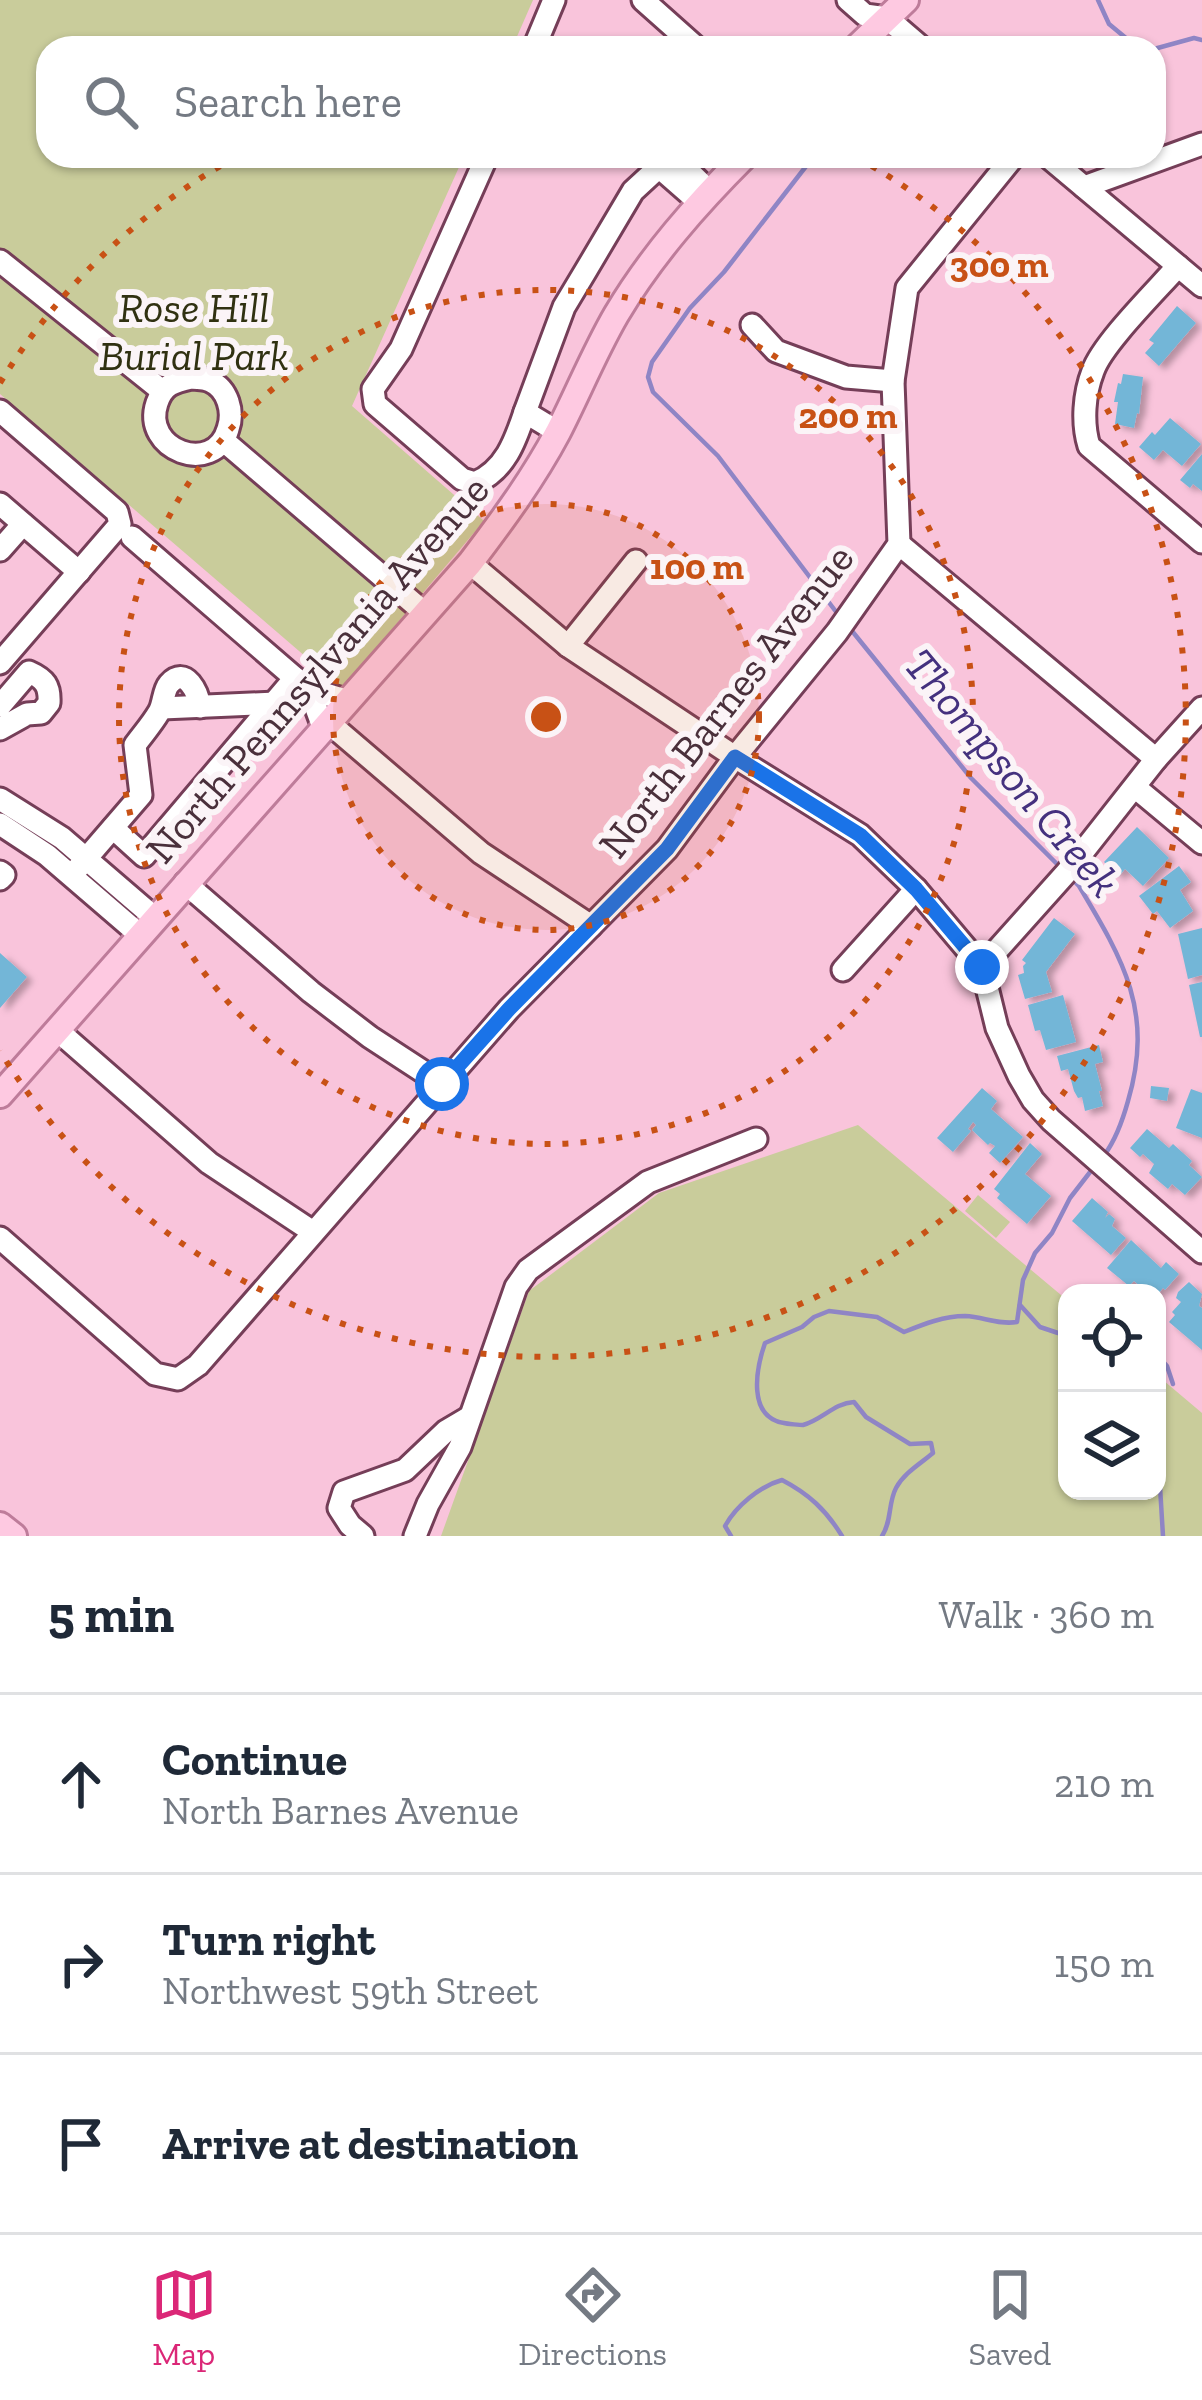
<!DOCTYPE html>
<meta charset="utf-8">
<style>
body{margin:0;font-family:"Zilla Slab",serif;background:#f6f6f7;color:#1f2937}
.controls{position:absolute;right:36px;bottom:36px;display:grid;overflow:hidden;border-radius:24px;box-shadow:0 3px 9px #0004}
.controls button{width:108px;height:108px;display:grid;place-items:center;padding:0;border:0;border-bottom:3px solid #e0e1e3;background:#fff;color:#1f2937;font:60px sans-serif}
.stop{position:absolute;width:36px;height:36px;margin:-27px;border:9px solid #1a73e8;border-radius:50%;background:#fff}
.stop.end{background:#1a73e8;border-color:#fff;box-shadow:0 3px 12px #0008}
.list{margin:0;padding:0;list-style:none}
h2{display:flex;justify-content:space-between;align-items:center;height:156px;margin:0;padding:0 48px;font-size:51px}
h2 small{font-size:39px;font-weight:400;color:#747a83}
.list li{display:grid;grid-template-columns:78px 1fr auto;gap:36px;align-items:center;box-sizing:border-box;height:180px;padding:0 48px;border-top:3px solid #e0e1e3}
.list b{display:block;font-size:45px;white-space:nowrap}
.list p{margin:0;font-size:39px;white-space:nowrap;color:#747a83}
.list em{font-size:39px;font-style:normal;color:#747a83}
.icon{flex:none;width:66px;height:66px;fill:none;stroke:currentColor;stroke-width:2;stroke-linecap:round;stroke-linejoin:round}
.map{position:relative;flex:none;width:1202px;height:1536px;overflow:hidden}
.search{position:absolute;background:#fff;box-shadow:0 3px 9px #0004;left:36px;right:36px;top:36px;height:132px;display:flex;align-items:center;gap:30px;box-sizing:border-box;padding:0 42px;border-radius:36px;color:#747a83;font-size:45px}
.sheet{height:696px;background:#fff}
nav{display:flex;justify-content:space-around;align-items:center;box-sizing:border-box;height:168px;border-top:3px solid #e0e1e3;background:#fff;font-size:33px;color:#747a83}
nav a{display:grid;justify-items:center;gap:6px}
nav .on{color:#db2777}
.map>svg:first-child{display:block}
.green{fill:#c9cc9b}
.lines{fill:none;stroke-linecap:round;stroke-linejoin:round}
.stream{stroke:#8f85c5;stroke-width:4.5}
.building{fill:#73b6d7;filter:url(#shadow)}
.minor-casing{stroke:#753e58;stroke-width:27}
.major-casing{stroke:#be7c9a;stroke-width:30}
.minor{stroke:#fff;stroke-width:21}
.major{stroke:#fec9e1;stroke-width:24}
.route{stroke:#1a73e8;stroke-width:15}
.ring{fill:none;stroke:#c85115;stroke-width:6;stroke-dasharray:6 12}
.labels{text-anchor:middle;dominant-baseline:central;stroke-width:12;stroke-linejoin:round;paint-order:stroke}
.park-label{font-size:42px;font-style:italic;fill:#303111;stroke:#fbf4f7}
.street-label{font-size:42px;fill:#4a303b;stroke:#fbf4f7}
.water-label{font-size:45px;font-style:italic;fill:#44317e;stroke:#fbf4f7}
.centre{fill:#c85115;stroke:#fbf4f7;stroke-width:6}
.ring-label{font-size:36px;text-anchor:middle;font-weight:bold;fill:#c85115;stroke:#fbf4f7;stroke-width:12;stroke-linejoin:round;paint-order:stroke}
</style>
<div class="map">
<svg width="1202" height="1536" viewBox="0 0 1202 1536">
<defs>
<filter id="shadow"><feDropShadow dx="6" dy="4" stdDeviation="3" flood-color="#0004"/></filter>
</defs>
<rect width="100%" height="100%" fill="#f9c4db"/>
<g class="green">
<polygon points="0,0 533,0 512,48 48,48 48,156 464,156 352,406 484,521 342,688 0,394"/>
<polygon points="858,1125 1067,1300 1067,1491 1157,1491 1157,1375 1202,1413 1202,1536 441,1536 529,1291 659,1193"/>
<polygon points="978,1195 1010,1222 996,1238 965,1211"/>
</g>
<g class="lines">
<g class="stream">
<polyline points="1098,0 1109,24 1138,48"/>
<polyline points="1154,49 1194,38 1202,40"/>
<polyline points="814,156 724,272 690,308 652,362 648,377 653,392 718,456 840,617"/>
<polyline points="848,626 971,778 1062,869"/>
<path d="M1070 877 1079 886C1124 961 1154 1012 1128 1101 1123 1119 1116 1139 1105 1154"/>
<polyline points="1020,1305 1040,1327 1058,1333 1067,1328"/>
<polyline points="1157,1355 1167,1366 1173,1384"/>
<polyline points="1159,1470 1163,1536"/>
<path d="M731 1536 725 1526C736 1506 760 1486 782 1480 809 1494 826 1510 842 1536"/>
<path d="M882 1536C892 1521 888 1503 896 1488 904 1473 920 1464 933 1453L931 1443 910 1444 866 1417 854 1402C834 1403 822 1420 803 1425 801 1425 787 1424 784 1423 747 1417 756 1369 765 1343L802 1327 814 1317 829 1311 877 1317 904 1332C924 1324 944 1316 965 1316 984 1317 999 1325 1017 1322L1023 1280 1035 1253 1052 1233 1070 1198 1094 1167"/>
</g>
</g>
<g class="building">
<polygon points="1177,306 1196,323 1159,366 1145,353 1154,343 1149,340"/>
<polygon points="1123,374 1143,377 1139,414 1137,413 1134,428 1115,424 1118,402 1114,402 1118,383 1121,384"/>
<polygon points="1170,418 1201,444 1182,466 1163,450 1154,460 1139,447 1152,432 1155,435"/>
<polygon points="1202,454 1202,491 1193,484 1190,488 1180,480"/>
<polygon points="1137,827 1169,858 1143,886 1125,869 1119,876 1104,862"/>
<polygon points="1179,866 1191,882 1180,890 1193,911 1170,928 1157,911 1153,914 1139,896"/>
<polygon points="1054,918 1075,934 1046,972 1052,992 1025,999 1018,975 1024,973 1023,966 1026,963 1022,960"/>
<polygon points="1202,928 1202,975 1188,979 1178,934"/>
<polygon points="0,953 27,977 0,1008"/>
<polygon points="1202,982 1202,1037 1200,1037 1189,985"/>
<polygon points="1063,995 1076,1042 1046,1050 1040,1030 1035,1031 1028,1005"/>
<polygon points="1099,1045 1103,1062 1095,1064 1102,1091 1099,1091 1103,1106 1085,1111 1082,1097 1078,1098 1074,1091 1068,1069 1061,1071 1057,1056"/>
<polygon points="1151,1086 1169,1088 1167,1101 1150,1098"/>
<polygon points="982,1088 997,1101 991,1109 1023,1137 1000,1163 989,1153 995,1146 990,1143 988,1145 972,1130 976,1125 973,1122 968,1129 971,1131 953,1152 937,1138"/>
<polygon points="1191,1089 1202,1093 1202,1138 1176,1128"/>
<polygon points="1147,1129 1169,1148 1173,1144 1192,1161 1189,1165 1202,1177 1185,1195 1172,1184 1168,1189 1149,1173 1154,1164 1143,1154 1140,1157 1130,1148"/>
<polygon points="1030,1143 1042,1154 1025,1174 1051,1196 1027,1224 997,1198 1000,1194 994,1189"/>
<polygon points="1092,1198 1108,1212 1105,1218 1109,1214 1115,1219 1112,1226 1126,1238 1111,1255 1072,1221"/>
<polygon points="1131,1240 1161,1268 1166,1262 1179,1274 1165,1290 1163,1288 1159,1293 1148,1293 1134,1281 1129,1286 1107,1268"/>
<polygon points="1189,1282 1202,1294 1199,1306 1202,1308 1202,1350 1169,1322 1175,1315 1172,1312 1181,1302 1176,1298 1178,1292"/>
</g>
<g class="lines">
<g class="minor-casing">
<g id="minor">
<polyline points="643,0 697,48"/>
<polyline points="848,0 865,15 887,18 922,48"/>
<polyline points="534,48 554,0"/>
<path d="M487 156 401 349 373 389 375 404 462 479 475 483C505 470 515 442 525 412L558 432"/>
<polyline points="1047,156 1202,286"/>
<polyline points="675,158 709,191"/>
<polyline points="659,167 699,202"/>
<polyline points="1084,187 1202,144"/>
<polyline points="0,261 161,390"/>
<path d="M1178 266C1157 290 1102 344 1093 371 1084 394 1082 423 1089 446L1202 542"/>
<polyline points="752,325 776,351 846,377 893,381"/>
<path d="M191 378C198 379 204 378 210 381 228 389 234 412 228 429 214 477 141 450 157 403 163 385 173 382 191 378Z"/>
<polyline points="0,411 117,512 120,524 0,663"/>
<polyline points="525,412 564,307 585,272 633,191 659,167 677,156"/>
<polyline points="224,441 426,614"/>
<polyline points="0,504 79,572"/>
<polyline points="132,537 295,678"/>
<polyline points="899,544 1156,759"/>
<polyline points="0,550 23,524"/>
<polyline points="470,563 568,646 735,757 860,835 916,889 982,967 997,1028 1019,1076 1033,1100 1051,1120 1202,1252"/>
<polyline points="568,646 636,561"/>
<path d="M0 706 29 672C45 679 50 686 49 703L41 713 27 714 0 729"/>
<polyline points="162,708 276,703"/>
<polyline points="329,723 481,853 591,926"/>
<polyline points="324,730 309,689 349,701"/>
<polyline points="1136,788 1202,843"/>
<polyline points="0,799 62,838 155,918"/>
<polyline points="0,824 47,855 140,935"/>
<polyline points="113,828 144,856 295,678 309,689"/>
<polyline points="0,872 4,875 0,879"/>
<path d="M72 875 141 795 135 745C143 734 152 724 159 712 164 704 163 691 169 684 186 665 198 693 200 707"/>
<polyline points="185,883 311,992 370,1037 442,1084"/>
<polyline points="982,967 1067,872 1156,759 1202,708"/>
<polyline points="843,970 916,889"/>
<polyline points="57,1030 209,1163 313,1232"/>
<polyline points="0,1238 155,1374 178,1379 198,1365 509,1009 667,849 735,757 837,632 899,544 893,381 907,288 1014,156"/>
<polyline points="363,1536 350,1525 339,1508 344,1492 405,1470 446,1431 468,1418"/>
<polyline points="415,1536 428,1504 460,1447 516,1287 528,1270 648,1182 756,1139"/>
</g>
</g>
<g class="major-casing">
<g id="major">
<polyline points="856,48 906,0"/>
<path d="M0 1095 470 563C502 521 533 479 558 432 578 393 594 353 616 315 651 256 696 205 745 156"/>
<polyline points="0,1525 14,1536"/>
</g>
</g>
<use href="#minor" class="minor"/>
<use href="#major" class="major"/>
</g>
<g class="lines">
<polyline class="route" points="442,1084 509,1009 667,849 735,757 860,835 916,889 982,967"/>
</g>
<circle cx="546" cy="717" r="213" fill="#c85115" fill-opacity=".12"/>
<g class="ring">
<circle cx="546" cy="717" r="213"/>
<circle cx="546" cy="717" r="427"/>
<path d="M0 383A640 640 0 0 1 236 157M856 157A640 640 0 1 1 0 1051"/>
</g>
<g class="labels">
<g class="park-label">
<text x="194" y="307">Rose Hill<tspan x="194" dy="48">Burial Park</tspan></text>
</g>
<g class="street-label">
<text transform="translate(317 669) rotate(-49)">North Pennsylvania Avenue</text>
<text transform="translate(726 701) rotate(-52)">North Barnes Avenue</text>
</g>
<g class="water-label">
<text transform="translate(1012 773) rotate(50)">Thompson Creek</text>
</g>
</g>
<circle cx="546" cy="717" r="18" class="centre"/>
<g class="ring-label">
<text x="999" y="277">300 m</text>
<text x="848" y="428">200 m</text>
<text x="697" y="579">100 m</text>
</g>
</svg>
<div class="controls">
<button><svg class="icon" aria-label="locate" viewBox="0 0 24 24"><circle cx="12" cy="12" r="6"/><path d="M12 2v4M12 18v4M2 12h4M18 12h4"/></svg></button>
<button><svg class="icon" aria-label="layers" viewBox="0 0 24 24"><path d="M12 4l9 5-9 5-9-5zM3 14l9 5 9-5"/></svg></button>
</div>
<div class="stop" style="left:442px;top:1084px"></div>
<div class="stop end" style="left:982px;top:967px"></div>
<div class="search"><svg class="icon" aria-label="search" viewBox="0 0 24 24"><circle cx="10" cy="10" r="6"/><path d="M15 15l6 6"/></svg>Search here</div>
</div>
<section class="sheet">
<h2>5 min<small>Walk · 360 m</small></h2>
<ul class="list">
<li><svg class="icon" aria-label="ahead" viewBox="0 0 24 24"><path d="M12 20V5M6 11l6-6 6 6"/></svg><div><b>Continue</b><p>North Barnes Avenue</p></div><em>210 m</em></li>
<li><svg class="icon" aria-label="right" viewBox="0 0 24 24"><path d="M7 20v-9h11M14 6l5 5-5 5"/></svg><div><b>Turn right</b><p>Northwest 59th Street</p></div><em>150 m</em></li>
<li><svg class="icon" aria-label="arrive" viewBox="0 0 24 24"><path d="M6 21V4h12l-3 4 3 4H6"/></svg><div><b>Arrive at destination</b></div></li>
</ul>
</section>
<nav>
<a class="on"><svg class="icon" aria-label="map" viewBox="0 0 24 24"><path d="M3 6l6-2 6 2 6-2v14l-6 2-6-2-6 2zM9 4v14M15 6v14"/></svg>Map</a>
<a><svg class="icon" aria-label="directions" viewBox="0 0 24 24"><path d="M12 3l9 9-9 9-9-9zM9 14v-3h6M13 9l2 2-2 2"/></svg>Directions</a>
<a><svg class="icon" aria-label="saved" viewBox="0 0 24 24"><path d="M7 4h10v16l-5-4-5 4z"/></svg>Saved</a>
</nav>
